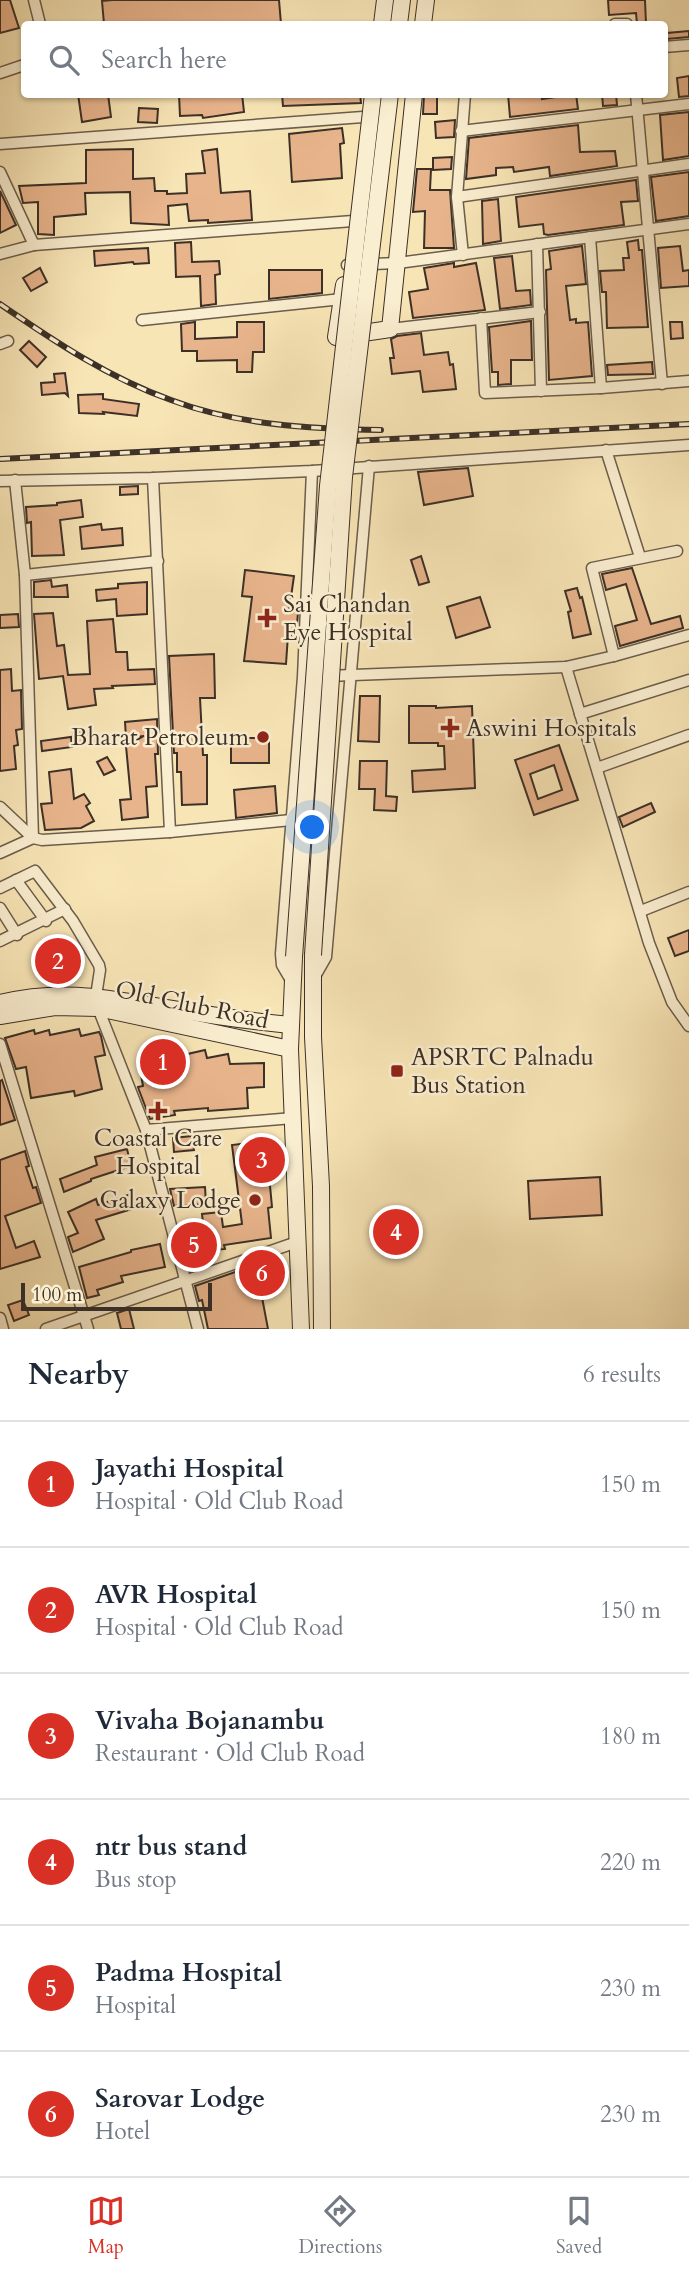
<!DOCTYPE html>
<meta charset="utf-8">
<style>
body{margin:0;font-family:Cardo,serif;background:#f2f2f3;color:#1f2937}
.scale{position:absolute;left:21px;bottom:18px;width:191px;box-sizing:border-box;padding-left:7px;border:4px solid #3c3027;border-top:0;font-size:19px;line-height:24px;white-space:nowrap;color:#3c3027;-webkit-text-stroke:5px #faeed0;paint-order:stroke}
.you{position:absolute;left:313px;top:828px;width:24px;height:24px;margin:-18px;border:5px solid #fff;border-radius:50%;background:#1a73e8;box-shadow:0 0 0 10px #1a73e833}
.badge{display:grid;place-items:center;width:46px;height:46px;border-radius:50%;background:#d93025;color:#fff;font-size:23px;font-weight:700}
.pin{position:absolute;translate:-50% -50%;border:4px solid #fff;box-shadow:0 2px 7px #0006}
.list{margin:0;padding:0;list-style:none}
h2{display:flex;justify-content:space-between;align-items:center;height:91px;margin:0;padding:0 28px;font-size:30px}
h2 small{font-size:23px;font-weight:400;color:#747a83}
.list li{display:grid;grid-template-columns:46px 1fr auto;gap:21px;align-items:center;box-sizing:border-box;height:126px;padding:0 28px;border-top:2px solid #e0e1e3}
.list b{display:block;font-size:26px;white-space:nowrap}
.list p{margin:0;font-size:23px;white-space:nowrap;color:#747a83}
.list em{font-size:23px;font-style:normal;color:#747a83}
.icon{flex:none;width:38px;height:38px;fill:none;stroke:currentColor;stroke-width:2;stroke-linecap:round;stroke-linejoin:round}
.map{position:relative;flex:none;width:689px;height:1329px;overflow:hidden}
.search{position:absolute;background:#fff;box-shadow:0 2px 5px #0004;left:21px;right:21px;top:21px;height:77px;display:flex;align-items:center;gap:18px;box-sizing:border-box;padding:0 24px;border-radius:7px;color:#747a83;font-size:26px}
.sheet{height:847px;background:#fff}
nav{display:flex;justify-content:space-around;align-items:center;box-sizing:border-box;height:98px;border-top:2px solid #e0e1e3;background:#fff;font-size:19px;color:#747a83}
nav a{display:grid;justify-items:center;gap:4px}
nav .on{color:#d93025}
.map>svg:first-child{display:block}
.building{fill:#e8b48c;stroke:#3c3027;stroke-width:2;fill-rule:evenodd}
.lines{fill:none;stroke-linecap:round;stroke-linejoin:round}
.street-casing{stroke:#6b5d4b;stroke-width:13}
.secondary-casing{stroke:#3c3027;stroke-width:18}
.street{stroke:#faeed0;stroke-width:10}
.secondary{stroke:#faeed0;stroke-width:16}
.rail-casing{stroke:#3c3027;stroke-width:6}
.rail{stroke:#faeed0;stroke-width:3.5;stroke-dasharray:10;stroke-linecap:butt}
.secondary-bridge-casing{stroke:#3c3027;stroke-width:18;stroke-linecap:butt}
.secondary-bridge{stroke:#faeed0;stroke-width:16}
.poi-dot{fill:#8f2418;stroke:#faeed0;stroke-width:2.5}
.labels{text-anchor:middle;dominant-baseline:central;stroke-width:5;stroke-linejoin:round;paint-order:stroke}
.poi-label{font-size:24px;fill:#3c3027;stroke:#faeed0;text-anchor:start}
.street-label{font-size:24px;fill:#3c3027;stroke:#faeed0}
</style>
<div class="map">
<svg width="689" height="1329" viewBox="0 0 689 1329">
<rect width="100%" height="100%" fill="#f8e5b6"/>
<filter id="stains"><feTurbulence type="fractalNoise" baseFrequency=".00286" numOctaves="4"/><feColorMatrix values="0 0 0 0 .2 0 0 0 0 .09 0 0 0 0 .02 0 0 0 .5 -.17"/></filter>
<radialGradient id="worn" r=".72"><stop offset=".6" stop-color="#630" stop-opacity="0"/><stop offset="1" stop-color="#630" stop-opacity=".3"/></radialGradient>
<g class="building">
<polygon points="0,0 10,0 19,28 0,33"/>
<polygon points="112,0 279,0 281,24 104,24 102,1"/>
<polygon points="608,0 645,0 646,24 637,24 636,13 609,15"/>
<polygon points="689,31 689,37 667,39 667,33"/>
<polygon points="689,76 689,96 679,97 677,78"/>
<polygon points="78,94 108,94 111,117 82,122"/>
<polygon points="179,94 242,94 244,112 203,118 202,115 180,116"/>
<polygon points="282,94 360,94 361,103 283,106"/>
<polygon points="424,94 437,94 437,114 423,114"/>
<polygon points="508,94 541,94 542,99 562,96 561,94 576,94 578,109 510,117"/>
<polygon points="602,94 616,94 617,105 603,106"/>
<polygon points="139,108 158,109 157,123 138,122"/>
<polygon points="689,112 689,156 663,160 660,115"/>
<polygon points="455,120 454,137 436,138 435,122"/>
<polygon points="578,125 580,152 615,151 617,166 550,176 549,167 514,172 513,167 496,168 496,175 466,179 469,138"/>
<polygon points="342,128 344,143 340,144 342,178 292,182 289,134"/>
<polygon points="133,149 133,179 154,178 155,191 167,191 167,194 187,193 186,174 205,173 202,151 217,149 221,193 250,191 252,220 208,223 208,220 189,221 187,204 168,206 169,225 131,223 130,192 85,193 86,214 54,217 54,235 38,234 38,202 23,203 19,186 86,183 86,150"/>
<polygon points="452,157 451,169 433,170 433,158"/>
<polygon points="417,169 431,169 430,190 450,190 454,248 424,248 425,211 413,212"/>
<polygon points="689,172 689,216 656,221 651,177"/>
<polygon points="636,180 638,201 621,202 624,225 548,235 544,234 543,224 519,227 516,197"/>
<polygon points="0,191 16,225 0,233"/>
<polygon points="498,199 501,241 483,244 482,201"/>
<polygon points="638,240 639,250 642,250 648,327 607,328 606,292 602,292 600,271 624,270 623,258 629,258 627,242"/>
<polygon points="191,242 192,262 219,261 220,274 215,275 216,304 201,306 200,276 176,277 175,243"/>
<polygon points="582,246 586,284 566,286 570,320 576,319 576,323 588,322 592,376 549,380 546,270 551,269 549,251"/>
<polygon points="680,246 683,271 689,270 689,286 661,288 658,248"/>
<polygon points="148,248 149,263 134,264 133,262 95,266 94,251"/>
<polygon points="512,256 516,291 530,290 531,305 500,309 494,258"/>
<polygon points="454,263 454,267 476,263 485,310 413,318 409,292 428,289 424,268"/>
<polygon points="40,268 47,282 31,291 23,278"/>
<polygon points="269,270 322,270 322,293 269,299"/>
<polygon points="531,321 532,360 511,360 511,384 498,385 498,372 492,372 489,327"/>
<polygon points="195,322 195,339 237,337 237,322 264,322 264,352 253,352 252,372 237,372 237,360 197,361 197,351 182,351 181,324"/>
<polygon points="670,322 682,322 683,338 671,339"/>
<polygon points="421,333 424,355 448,352 450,365 453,364 456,389 423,392 420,371 392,374 390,358 394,358 391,339 397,336"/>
<polygon points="29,341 46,357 37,367 20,350"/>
<polygon points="652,362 653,374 608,375 607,365"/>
<polygon points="65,373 68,396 65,393 42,395 41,383 55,382 54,374"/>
<polygon points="103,394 103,399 139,404 137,416 103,412 104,414 79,413 78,395"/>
<polygon points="468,468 473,496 424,505 418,472"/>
<polygon points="138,486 138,494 120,495 120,487"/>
<polygon points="81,500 83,517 60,520 64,555 32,556 31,522 27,523 26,507 57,505 57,503"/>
<polygon points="101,524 102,530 122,528 123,545 82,549 80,527"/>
<polygon points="421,556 429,582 419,585 411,560"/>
<polygon points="632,568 651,624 680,616 683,628 620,646 615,626 637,620 626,584 606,590 602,574"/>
<polygon points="245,570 294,576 289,611 298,612 297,625 296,636 288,635 286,664 244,661 252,597 242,596"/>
<polygon points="51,580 52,587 67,585 68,597 34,597 34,582"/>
<polygon points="147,582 147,614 117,616 116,599 97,601 96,590 118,588 118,584"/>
<polygon points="577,588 580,598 582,597 591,634 573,638 568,612 571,611 565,591"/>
<polygon points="480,597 490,627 456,638 447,607"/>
<polygon points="53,613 57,646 64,645 68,675 90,674 87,621 113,619 116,652 127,652 128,670 154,669 155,684 112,686 113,688 94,689 96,705 68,709 63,676 39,679 34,614"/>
<polygon points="18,614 19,627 0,628 0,615"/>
<polygon points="214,654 215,698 200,698 203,755 207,755 207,804 182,805 181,772 177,772 177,753 174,753 169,656"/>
<polygon points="11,669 12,691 21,690 22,729 16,730 18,745 14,746 16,769 0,771 0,670"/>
<polygon points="360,696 380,696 379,742 358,741"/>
<polygon points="409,706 436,706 436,708 472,706 475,788 413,792 412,771 445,769 444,746 438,746 438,743 409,743"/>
<polygon points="157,719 158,754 155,754 157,786 146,787 148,817 122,820 120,800 131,799 126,746 144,736 126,738 125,722"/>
<polygon points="92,731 94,743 75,745 73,733"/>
<polygon points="71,737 72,747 42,751 41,741"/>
<rect x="231" y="738" width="38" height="25"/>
<path d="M559 745 578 800 534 815 515 760ZM554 765 562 790 538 799 530 774Z"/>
<polygon points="107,757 115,770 104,775 97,762"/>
<polygon points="360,761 387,761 386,796 397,797 396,811 374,810 375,789 359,789"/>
<polygon points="71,769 74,799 84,794 90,803 86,806 94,821 81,828 45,830 41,804 52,803 49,772"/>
<polygon points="275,786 277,813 236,818 234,790"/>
<polygon points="651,803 655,812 623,827 619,817"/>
<polygon points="689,930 689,951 675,956 668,938"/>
<polygon points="63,954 72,977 59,981 50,958"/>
<polygon points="79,1029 81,1036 99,1032 101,1036 105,1055 95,1057 102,1089 75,1096 74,1091 31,1098 26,1067 16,1069 5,1038 34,1030 35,1034 49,1030 50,1035"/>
<polygon points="205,1050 207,1058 228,1054 230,1064 264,1063 264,1087 247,1088 248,1108 208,1111 208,1108 174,1111 175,1115 150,1119 139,1090 138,1087 143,1086 138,1058 169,1053 170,1058"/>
<polygon points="2,1080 15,1120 0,1125 0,1081"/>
<polygon points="192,1136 194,1150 174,1152 173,1138"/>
<polygon points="272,1140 273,1153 267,1154 272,1207 268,1208 271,1238 224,1245 225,1249 189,1253 184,1227 203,1223 202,1214 221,1212 223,1227 242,1224 232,1145"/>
<polygon points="127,1149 131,1166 91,1179 91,1181 64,1192 60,1179 97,1165 95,1157"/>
<polygon points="25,1151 29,1166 26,1167 33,1188 36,1187 41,1203 5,1216 16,1248 34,1241 40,1257 0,1269 0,1160"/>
<polygon points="600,1177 602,1215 530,1219 528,1181"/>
<polygon points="205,1187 206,1204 174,1206 170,1189"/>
<polygon points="131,1194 135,1208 96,1220 104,1239 73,1252 68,1237 78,1233 68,1212 96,1199 98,1205"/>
<polygon points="160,1244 165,1267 121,1276 123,1282 97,1290 99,1295 87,1298 79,1267 131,1252 131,1250"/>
<polygon points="261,1263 270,1263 270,1292 261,1292 268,1329 208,1329 202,1300 199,1301 195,1286"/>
<polygon points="23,1300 29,1315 14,1321 8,1305"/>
<polygon points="129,1309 134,1329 121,1329 117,1313"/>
</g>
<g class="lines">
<g class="street-casing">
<g id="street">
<polyline points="34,0 40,24"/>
<polyline points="615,24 627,24"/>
<polyline points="664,47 689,45"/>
<polyline points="0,73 24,65"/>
<polyline points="636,94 662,384"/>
<polyline points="461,131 689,104"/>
<polyline points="0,144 363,117"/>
<polyline points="0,172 34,245"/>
<polyline points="457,197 689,164"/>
<polyline points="537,244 541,391"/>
<polyline points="0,254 34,245 353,221"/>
<polyline points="463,255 457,197 465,94"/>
<polyline points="347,265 398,263 689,224"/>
<polyline points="481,318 485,393 601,388 590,237"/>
<polyline points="142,320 342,299"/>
<polyline points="390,329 540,312"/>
<polyline points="0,344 8,341"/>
<polyline points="601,388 689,381"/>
<polyline points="606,450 640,557"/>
<polyline points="153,478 170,832"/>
<polyline points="0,481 153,478 312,471 689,445"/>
<polyline points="25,575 158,561"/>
<polyline points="614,656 592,568 677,551"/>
<polyline points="566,667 649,943 672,1002 689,1026"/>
<polyline points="327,676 566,667 614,656 689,635"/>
<polyline points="580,714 689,680"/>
<polyline points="597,768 689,735"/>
<polyline points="0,807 33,838 42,840 170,832 291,820"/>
<polyline points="0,853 33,838 25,575 15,480"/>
<polyline points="16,880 46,921"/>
<polyline points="0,888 35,871 73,921 99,965 100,970 96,996"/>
<polyline points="0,908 17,935"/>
<polyline points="641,911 689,892"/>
<polyline points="0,941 65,909"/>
<polyline points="314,978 326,957 369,466"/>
<polyline points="292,982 282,965 281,954 303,677 312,471"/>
<polyline points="98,1008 146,1130 198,1329"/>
<polyline points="0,1044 88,1329"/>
<polyline points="146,1130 293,1118"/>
<polyline points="0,1318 3,1329"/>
<polyline points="46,1329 297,1242"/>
</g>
</g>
<g class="secondary-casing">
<g id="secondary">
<polyline points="382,24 385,0"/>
<polyline points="399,24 402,0"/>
<polyline points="423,24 426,0"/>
<polyline points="344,285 336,337 390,329 414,94"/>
<polyline points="313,955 313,1037 321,1186 322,1329"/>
<polyline points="294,957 290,1049 301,1329"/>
<path d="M0 1003C61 988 106 998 166 1008 208 1015 248 1021 290 1025"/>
<polyline points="0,1016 55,1007 98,1008 290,1049"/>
</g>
</g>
<use href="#street" class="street"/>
<use href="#secondary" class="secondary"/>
<g class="rail-casing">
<g id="rail">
<path d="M0 304C54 341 109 378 171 400 237 425 311 429 381 430"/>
<polyline points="0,459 689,424"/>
</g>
</g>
<use href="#rail" class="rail"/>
<g class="secondary-bridge-casing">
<g id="secondary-bridge">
<polyline points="313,955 344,477 390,94"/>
<polyline points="294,957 328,486 373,94"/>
</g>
</g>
<use href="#secondary-bridge" class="secondary-bridge"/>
</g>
<g class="poi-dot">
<path d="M263.5 607.5h7v7h7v7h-7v7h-7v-7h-7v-7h7z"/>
<path d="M446.5 717.5h7v7h7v7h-7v7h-7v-7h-7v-7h7z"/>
<circle cx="263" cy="737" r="7"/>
<rect x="390" y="1064" width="14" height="14" rx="3.5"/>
<path d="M154.5 1100.5h7v7h7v7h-7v7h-7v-7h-7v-7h7z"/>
<circle cx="255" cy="1200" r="7"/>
</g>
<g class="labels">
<g class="poi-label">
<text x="283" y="604">Sai Chandan<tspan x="283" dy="28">Eye Hospital</tspan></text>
<text x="466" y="728">Aswini Hospitals</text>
<text x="249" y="737" text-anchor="end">Bharat Petroleum</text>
<text x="411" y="1057">APSRTC Palnadu<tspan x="411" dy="28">Bus Station</tspan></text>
<text x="158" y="1138" text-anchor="middle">Coastal Care<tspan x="158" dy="28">Hospital</tspan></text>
<text x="241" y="1200" text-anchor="end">Galaxy Lodge</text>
</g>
<g class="street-label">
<text transform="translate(192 1005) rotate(12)">Old Club Road</text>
</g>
</g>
<rect width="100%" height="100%" filter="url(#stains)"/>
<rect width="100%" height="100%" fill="url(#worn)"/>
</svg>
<div class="scale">100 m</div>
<div class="you"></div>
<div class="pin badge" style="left:163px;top:1062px">1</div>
<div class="pin badge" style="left:58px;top:961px">2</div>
<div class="pin badge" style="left:262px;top:1160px">3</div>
<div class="pin badge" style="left:396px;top:1232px">4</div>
<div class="pin badge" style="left:194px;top:1245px">5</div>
<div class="pin badge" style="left:262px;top:1273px">6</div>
<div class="search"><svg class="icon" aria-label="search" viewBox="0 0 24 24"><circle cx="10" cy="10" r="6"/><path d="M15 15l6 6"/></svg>Search here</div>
</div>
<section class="sheet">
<h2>Nearby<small>6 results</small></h2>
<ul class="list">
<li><span class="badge">1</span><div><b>Jayathi Hospital</b><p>Hospital · Old Club Road</p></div><em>150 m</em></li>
<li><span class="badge">2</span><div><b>AVR Hospital</b><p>Hospital · Old Club Road</p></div><em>150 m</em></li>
<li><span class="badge">3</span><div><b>Vivaha Bojanambu</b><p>Restaurant · Old Club Road</p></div><em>180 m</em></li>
<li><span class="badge">4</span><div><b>ntr bus stand</b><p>Bus stop</p></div><em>220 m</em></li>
<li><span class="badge">5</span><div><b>Padma Hospital</b><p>Hospital</p></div><em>230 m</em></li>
<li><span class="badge">6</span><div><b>Sarovar Lodge</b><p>Hotel</p></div><em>230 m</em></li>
</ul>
</section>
<nav>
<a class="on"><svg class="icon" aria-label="map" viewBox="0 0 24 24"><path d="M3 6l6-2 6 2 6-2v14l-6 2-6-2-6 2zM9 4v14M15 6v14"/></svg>Map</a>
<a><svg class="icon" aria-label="directions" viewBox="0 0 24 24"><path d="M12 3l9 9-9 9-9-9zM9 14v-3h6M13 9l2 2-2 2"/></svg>Directions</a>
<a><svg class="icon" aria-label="saved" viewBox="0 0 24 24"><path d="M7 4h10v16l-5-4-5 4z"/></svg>Saved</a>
</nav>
